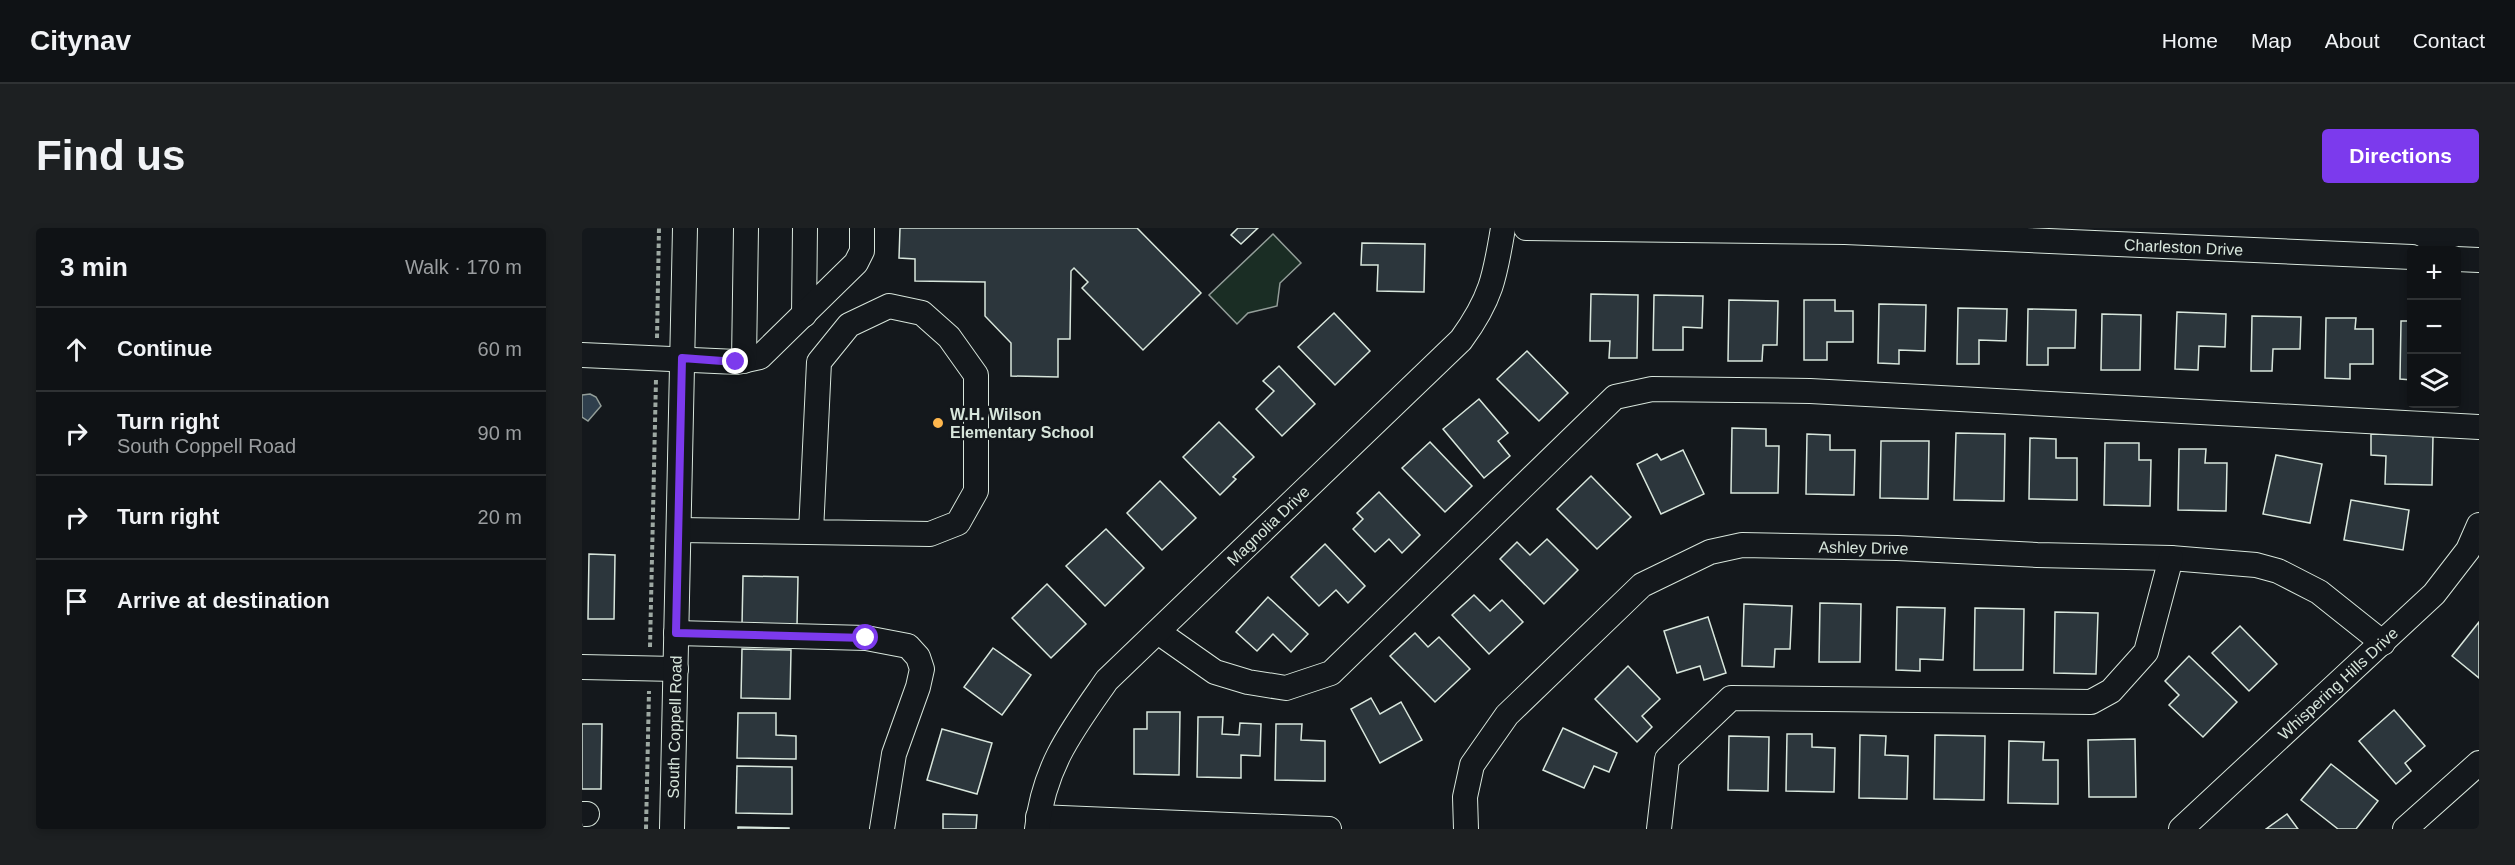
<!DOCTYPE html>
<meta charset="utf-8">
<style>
body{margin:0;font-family:Helvetica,sans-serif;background:#1d2022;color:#f1f3f6}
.controls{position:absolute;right:18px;top:18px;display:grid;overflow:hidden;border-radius:6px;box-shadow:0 3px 9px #0003}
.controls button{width:54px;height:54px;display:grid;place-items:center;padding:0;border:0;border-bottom:2px solid #2f3234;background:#0f1215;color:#f1f3f6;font:30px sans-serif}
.stop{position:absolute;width:18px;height:18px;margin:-14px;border:4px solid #7c3aed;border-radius:50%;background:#fff}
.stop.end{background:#7c3aed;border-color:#fff;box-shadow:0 2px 6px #0008}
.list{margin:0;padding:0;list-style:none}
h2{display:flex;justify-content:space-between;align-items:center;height:78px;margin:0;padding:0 24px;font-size:26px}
h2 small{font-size:20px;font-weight:400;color:#9b9ea0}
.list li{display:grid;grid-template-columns:39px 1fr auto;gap:18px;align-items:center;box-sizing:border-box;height:84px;padding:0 24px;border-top:2px solid #2f3234}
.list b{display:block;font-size:22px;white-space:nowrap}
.list p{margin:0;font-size:20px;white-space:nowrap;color:#9b9ea0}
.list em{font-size:20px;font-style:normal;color:#9b9ea0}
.icon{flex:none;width:33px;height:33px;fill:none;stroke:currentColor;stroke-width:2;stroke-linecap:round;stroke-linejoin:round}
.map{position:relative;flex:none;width:1897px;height:601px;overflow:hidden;border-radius:6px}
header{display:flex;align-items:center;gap:36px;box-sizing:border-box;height:84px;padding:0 30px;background:#0f1215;border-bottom:2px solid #2f3234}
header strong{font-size:28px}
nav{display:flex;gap:33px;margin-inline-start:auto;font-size:21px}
.intro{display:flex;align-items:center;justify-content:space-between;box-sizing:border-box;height:144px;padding:0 36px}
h1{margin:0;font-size:42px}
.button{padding:15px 27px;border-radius:6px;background:#7c3aed;color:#fff;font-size:21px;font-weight:700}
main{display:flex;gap:36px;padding:0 36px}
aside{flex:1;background:#0f1215;border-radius:6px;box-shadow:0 3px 9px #0003}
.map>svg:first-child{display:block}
.green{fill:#1a2d24;stroke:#939e99;stroke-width:1.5}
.water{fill:#2f3f4d;stroke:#939e99;stroke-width:1.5}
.building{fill:#2c363c;stroke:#d8e6dc;stroke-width:1.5}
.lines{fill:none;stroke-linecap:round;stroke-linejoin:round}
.minor-casing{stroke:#d8e6dc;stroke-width:26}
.path{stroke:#9da8a2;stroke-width:4;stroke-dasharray:4.5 3;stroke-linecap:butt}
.minor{stroke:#14181c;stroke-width:24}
.route{stroke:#7c3aed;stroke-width:8}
.poi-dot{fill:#ffb74d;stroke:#14181c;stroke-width:2}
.labels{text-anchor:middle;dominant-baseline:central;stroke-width:4.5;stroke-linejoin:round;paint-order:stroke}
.street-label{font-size:16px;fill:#d8e6dc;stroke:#14181c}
.poi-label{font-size:16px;font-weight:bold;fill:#d8e6dc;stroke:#14181c;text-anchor:start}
</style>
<header>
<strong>Citynav</strong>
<nav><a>Home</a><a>Map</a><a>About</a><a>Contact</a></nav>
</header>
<div class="intro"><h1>Find us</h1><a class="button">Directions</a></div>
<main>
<aside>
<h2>3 min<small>Walk · 170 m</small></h2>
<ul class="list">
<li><svg class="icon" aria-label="ahead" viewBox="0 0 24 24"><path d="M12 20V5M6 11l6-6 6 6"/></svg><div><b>Continue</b></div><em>60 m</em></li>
<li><svg class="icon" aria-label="right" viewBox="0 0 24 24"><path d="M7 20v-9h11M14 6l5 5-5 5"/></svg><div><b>Turn right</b><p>South Coppell Road</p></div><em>90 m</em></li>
<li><svg class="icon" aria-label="right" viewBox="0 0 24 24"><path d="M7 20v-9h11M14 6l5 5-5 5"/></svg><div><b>Turn right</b></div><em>20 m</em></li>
<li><svg class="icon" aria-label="arrive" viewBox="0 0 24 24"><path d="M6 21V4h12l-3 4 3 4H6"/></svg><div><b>Arrive at destination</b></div></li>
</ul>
</aside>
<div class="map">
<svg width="1897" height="601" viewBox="0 0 1897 601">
<rect width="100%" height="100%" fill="#14181c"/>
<polygon class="green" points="691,6 719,35 698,55 695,78 666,85 655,96 627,67"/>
<polygon class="water" points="8,166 14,169 19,178 6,193 0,189 0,167"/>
<g class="building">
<polygon points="318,0 555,0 619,65 561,122 500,60 506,54 492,40 489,43 488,111 476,111 476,149 429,148 429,115 403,88 403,54 333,53 333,31 317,30"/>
<polygon points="656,0 676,0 659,16 649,7"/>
<polygon points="780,15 843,16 842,64 795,63 796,37 779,37"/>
<polygon points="1009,66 1056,67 1055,130 1027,130 1028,113 1008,113"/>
<polygon points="1072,67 1121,68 1120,100 1101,99 1101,122 1071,122"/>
<polygon points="1147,72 1196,73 1195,117 1181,117 1180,133 1146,133"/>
<polygon points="1222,72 1253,72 1253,83 1271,83 1271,114 1245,114 1245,132 1222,132"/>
<polygon points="1297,76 1344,77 1343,123 1317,122 1317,136 1296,135"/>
<polygon points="1376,80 1425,81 1424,113 1397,112 1397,136 1375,136"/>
<polygon points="1446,81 1494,82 1493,120 1466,120 1466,137 1445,137"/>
<polygon points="1595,84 1644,86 1643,119 1617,118 1616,142 1593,141"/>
<polygon points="752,85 788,123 753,157 716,119"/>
<polygon points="1520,86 1559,87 1558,142 1519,142"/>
<polygon points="1670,88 1719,89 1718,121 1691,121 1690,143 1669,143"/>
<polygon points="1744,90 1774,90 1773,101 1791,101 1791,136 1768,136 1768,151 1743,150"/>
<polygon points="1819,93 1830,93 1830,152 1818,151"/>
<polygon points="945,123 986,165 957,193 915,151"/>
<polygon points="697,138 733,176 700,208 674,181 692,163 681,153"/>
<polygon points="897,171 926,205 916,213 928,228 902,250 861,201"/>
<polygon points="637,194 672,229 651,249 654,251 638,267 601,229"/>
<polygon points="1150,200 1184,201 1184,218 1197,218 1196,265 1149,265"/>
<polygon points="1374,205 1423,206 1422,273 1372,272"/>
<polygon points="1225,206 1248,207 1248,222 1273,222 1272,267 1224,266"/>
<polygon points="1789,206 1851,208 1850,257 1803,256 1804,228 1789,227"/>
<polygon points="1448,210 1474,211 1474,230 1495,230 1495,272 1447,271"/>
<polygon points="1299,213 1347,213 1346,271 1298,270"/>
<polygon points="848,214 890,258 863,284 820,240"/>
<polygon points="1523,215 1557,215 1557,232 1569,232 1568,278 1522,277"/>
<polygon points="1597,221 1624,221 1623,235 1645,235 1644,283 1596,282"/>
<polygon points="1101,222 1122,266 1079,286 1055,236 1075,226 1079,232"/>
<polygon points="1694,227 1740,236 1728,295 1681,286"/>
<polygon points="1009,248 1049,289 1015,321 975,281"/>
<polygon points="578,253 614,290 580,322 545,285"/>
<polygon points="797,264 838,307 820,325 807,311 793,324 771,301 781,291 775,285"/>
<polygon points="1769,272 1827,282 1821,322 1762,312"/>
<polygon points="524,301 562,340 523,378 484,338"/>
<polygon points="965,311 996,342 962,376 918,331 935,314 948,327"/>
<polygon points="743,316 783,358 766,375 754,362 737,378 709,349"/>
<polygon points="7,326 33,327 32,391 6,391"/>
<polygon points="161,348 216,349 215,398 160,397"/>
<polygon points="465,356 504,396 469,430 430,390"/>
<polygon points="892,367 908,383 920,372 941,394 907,426 870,387"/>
<polygon points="686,369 726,406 709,424 691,406 675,423 654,404"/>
<polygon points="1238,375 1279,376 1278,434 1237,434"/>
<polygon points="1162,376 1210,378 1208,421 1193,421 1192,439 1160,438"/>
<polygon points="1315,379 1363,380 1361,432 1338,431 1338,443 1314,442"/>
<polygon points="1393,380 1442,381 1441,442 1392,442"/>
<polygon points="1473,384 1516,385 1514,446 1472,445"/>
<polygon points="1126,389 1144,445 1122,452 1118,438 1095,445 1082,403"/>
<polygon points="1897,394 1897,450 1870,428"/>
<polygon points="1658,398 1695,436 1667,463 1630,425"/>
<polygon points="833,405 846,419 857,409 888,441 853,474 808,428"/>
<polygon points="411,420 449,447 420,487 382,459"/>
<polygon points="160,421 209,422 208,471 159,470"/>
<polygon points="1607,428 1655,474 1621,509 1587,477 1597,467 1583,453"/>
<polygon points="1046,438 1078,471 1060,488 1070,499 1055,514 1013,471"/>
<polygon points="789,470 798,486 819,474 840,512 798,535 769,481"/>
<polygon points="1812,482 1843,518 1823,535 1829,543 1814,556 1777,513"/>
<polygon points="565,484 598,484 597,547 552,546 552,501 565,501"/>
<polygon points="156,485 194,485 194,507 214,508 214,531 155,530"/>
<polygon points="616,489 641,489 640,506 657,507 658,495 679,496 678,528 659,527 659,550 615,549"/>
<polygon points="0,496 20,496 19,561 0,561"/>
<polygon points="694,496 720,496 719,512 743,513 743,553 693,552"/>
<polygon points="981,500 1035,525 1027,544 1012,538 1002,560 961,542"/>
<polygon points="360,501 410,515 395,566 345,552"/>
<polygon points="1205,506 1230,506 1230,519 1253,520 1252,564 1204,563"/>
<polygon points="1278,507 1304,508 1303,527 1326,528 1325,571 1277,570"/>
<polygon points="1353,507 1403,508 1402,572 1352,571"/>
<polygon points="1147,508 1187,509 1186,563 1146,562"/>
<polygon points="1553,511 1554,569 1507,569 1506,512"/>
<polygon points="1427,513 1462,514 1461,532 1476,532 1476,576 1426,575"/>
<polygon points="1749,536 1796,573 1774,601 1756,601 1719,572"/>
<polygon points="155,538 210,539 210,586 154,585"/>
<polygon points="361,586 395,587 394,601 361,601"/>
<polygon points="1705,586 1716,601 1684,601"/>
<polygon points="156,599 207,600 207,601 156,601"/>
</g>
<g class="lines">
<g class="minor-casing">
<g id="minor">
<path id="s1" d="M944 0 1263 4 1830 29"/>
<polyline points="1874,31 1897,32"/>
<polyline points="222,87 223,0"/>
<polyline points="0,127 155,134 178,129 274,35 280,23 280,0"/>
<polyline points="162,133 164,0"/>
<polyline points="97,302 348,306 376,295 394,263 394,147 367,109 340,85 307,78 267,97 237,134 229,304"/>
<polyline points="576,404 633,444 666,454 704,460 749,445 1033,169 1070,161 1228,163 1897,199"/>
<polyline points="94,405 284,410 326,418 336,429 340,441 336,459 312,526 300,601"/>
<polyline points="0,439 94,441"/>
<polyline points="0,586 5,586"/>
<polyline points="456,589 747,601"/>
<path id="s2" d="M90 601 103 0"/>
<path id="s3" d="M455 601C462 538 490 502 525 452L879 112C909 71 913 49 921 0"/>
<path id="s4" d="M884 601 883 569 890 537 925 487 1060 357 1128 324 1160 317 1315 320 1455 327 1589 330 1674 337 1696 343 1737 364 1801 415"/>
<polyline points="1077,601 1085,531 1149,470 1509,474 1529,463 1564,424 1589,330"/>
<path id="s5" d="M1599 601 1852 366 1886 322 1897 297"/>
<polyline points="1823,601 1897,535"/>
</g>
</g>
<g class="path">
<polyline points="75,110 77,0"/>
<polyline points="68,419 74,151"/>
<polyline points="64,601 67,463"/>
</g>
<use href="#minor" class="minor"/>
</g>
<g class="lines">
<polyline class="route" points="154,134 100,130 94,405 284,410"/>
</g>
<circle class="poi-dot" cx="356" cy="195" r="6"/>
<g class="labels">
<g class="street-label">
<text stroke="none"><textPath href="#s1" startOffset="658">Charleston Drive</textPath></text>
<text stroke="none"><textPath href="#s3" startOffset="390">Magnolia Drive</textPath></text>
<text stroke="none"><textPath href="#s4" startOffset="543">Ashley Drive</textPath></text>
<text stroke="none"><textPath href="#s5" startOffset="214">Whispering Hills Drive</textPath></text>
<text stroke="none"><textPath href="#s2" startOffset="102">South Coppell Road</textPath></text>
</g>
<g class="poi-label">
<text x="368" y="186">W.H. Wilson<tspan x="368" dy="18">Elementary School</tspan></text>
</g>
</g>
</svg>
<div class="controls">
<button>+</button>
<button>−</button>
<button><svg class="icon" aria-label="layers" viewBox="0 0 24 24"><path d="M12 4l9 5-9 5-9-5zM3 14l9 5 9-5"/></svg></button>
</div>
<div class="stop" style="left:284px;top:410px"></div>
<div class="stop end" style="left:154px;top:134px"></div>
</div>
</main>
